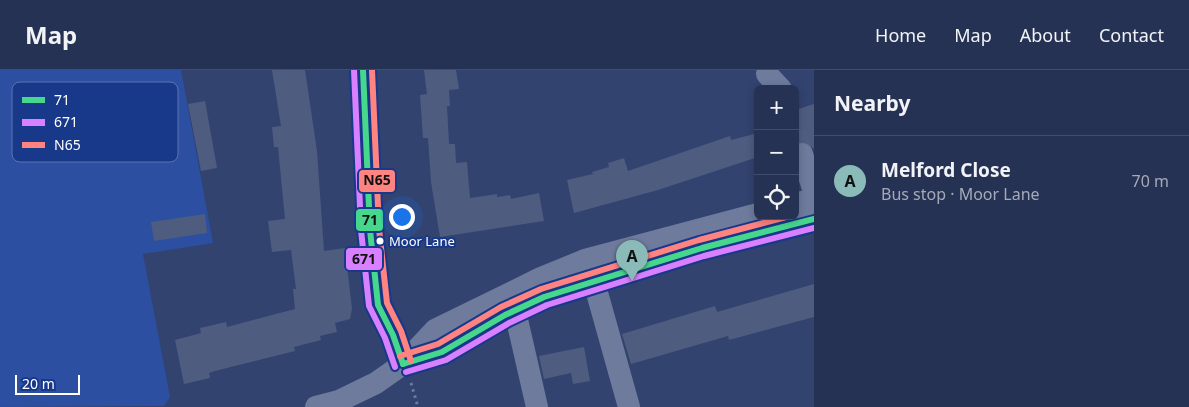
<!DOCTYPE html>
<meta charset="utf-8">
<style>
body{margin:0;font-family:"Noto Sans",sans-serif;background:#2e3a5a;color:#f1f3f6}
.controls{position:absolute;right:15px;top:15px;display:grid;overflow:hidden;border-radius:8px;box-shadow:0 2px 8px #0003}
.controls button{width:45px;height:45px;display:grid;place-items:center;padding:0;border:0;border-bottom:1px solid #424d6b;background:#263254;color:#f1f3f6;font:25px sans-serif}
.scale{position:absolute;left:15px;bottom:12px;width:65px;box-sizing:border-box;padding-left:5px;border:2px solid #fff;border-top:0;font-size:14px;line-height:18px;white-space:nowrap;color:#fff;-webkit-text-stroke:4px #18388a;paint-order:stroke}
.you{position:absolute;left:401px;top:146px;width:18px;height:18px;margin:-12px;border:4px solid #fff;border-radius:50%;background:#1a73e8;box-shadow:0 0 0 8px #1a73e833}
.badge{display:grid;place-items:center;width:32px;height:32px;border-radius:50%;background:#8bbbb9;color:#111;font-size:16px;font-weight:700}
.pin{position:absolute;translate:-50% -41px;filter:drop-shadow(0 1px 2px #0008)}
.pin::after{content:'';position:absolute;top:26px;width:18px;height:15px;background:inherit;clip-path:polygon(0 0,100% 0,50% 100%)}
.list{margin:0;padding:0;list-style:none}
h2{display:flex;justify-content:space-between;align-items:center;height:65px;margin:0;padding:0 20px;font-size:21px}
h2 small{font-size:16px;font-weight:400;color:#a4aab8}
.list li{display:grid;grid-template-columns:32px 1fr auto;gap:15px;align-items:center;box-sizing:border-box;height:90px;padding:0 20px;border-top:1px solid #424d6b}
.list b{display:block;font-size:19px;white-space:nowrap}
.list p{margin:0;font-size:16px;white-space:nowrap;color:#a4aab8}
.list em{font-size:16px;font-style:normal;color:#a4aab8}
.icon{flex:none;width:28px;height:28px;fill:none;stroke:currentColor;stroke-width:2;stroke-linecap:round;stroke-linejoin:round}
.map{position:relative;flex:none;width:814px;height:337px;overflow:hidden}
header{display:flex;align-items:center;gap:30px;box-sizing:border-box;height:70px;padding:0 25px;background:#263254;border-bottom:1px solid #424d6b}
header strong{font-size:24px}
nav{display:flex;gap:28px;margin-inline-start:auto;font-size:18px}
main{display:flex}
aside{flex:1;background:#263254}
.map>svg:first-child{display:block}
.green{fill:#2c4fa1}
.building{fill:#4e5c80}
.lines{fill:none;stroke-linecap:round;stroke-linejoin:round}
.minor-tunnel{stroke:#515f85;stroke-width:22;stroke-dasharray:22 11;stroke-linecap:butt}
.path{stroke:#6e7b9d;stroke-width:3;stroke-dasharray:2.5 4;stroke-linecap:butt}
.minor{stroke:#6e7b9d;stroke-width:22}
.bus-1-casing{stroke:#18388a;stroke-width:10}
.bus-2-casing{stroke:#18388a;stroke-width:10}
.bus-3-casing{stroke:#18388a;stroke-width:10}
.bus-1{stroke:#46d78d;stroke-width:6}
.bus-2{stroke:#d880ff;stroke-width:6}
.bus-3{stroke:#ff8380;stroke-width:6}
.bus-dot{fill:#fff;stroke:#18388a;stroke-width:2}
.labels{text-anchor:middle;dominant-baseline:central;stroke-width:4;stroke-linejoin:round;paint-order:stroke}
.bus-label{font-size:13px;fill:#fff;stroke:#18388a;text-anchor:start}
.key{fill:#18388a;stroke:#5d74ad;stroke-width:1}
.key-label{font-size:14px;fill:#fff}
.line-badge{stroke:#18388a;stroke-width:2}
.pale-badge-label{font-size:14px;text-anchor:middle;font-weight:bold;fill:#111}
</style>
<header>
<strong>Map</strong>
<nav><a>Home</a><a>Map</a><a>About</a><a>Contact</a></nav>
</header>
<main>
<div class="map">
<svg width="814" height="337" viewBox="0 0 814 337">
<rect width="100%" height="100%" fill="#324370"/>
<polygon class="green" points="0,0 181,0 213,173 143,184 170,327 164,336 0,337"/>
<g class="building">
<polygon points="272,0 305,0 317,81 324,181 345,178 352,239 350,249 335,253 337,262 320,266 321,270 294,277 295,281 215,301 209,303 210,308 184,314 175,270 201,263 200,258 226,252 227,257 295,239 293,219 296,219 291,180 272,182 268,151 285,149 278,77 274,77 272,57 281,56"/>
<polygon points="424,0 456,0 459,19 449,20 450,36 447,36 449,74 455,74 456,93 467,92 470,128 497,124 497,127 510,125 511,129 539,123 544,151 440,167 431,112 428,68 423,68 420,25 427,24"/>
<polygon points="205,31 217,98 201,101 188,34"/>
<polygon points="814,34 814,79 805,71 795,73 795,40"/>
<polygon points="758,63 758,87 658,120 574,143 567,110 593,104 592,102 609,97 608,93 624,88 628,101 730,66 731,70"/>
<polygon points="205,144 207,163 154,171 151,152"/>
<polygon points="814,214 814,247 729,270 728,266 631,294 622,264 715,236 717,242"/>
<polygon points="584,277 590,311 573,314 571,303 544,309 539,286"/>
</g>
<g class="lines">
<polyline class="minor-tunnel" points="795,62 802,84"/>
<polyline class="path" points="411,313 418,337"/>
<g class="minor">
<polyline points="363,0 370,160 378,235 393,265 403,294"/>
<polyline points="767,4 781,19"/>
<polyline points="802,84 814,122"/>
<polyline points="795,134 814,129"/>
<polyline points="594,212 629,337"/>
<polyline points="515,241 537,337"/>
<polyline points="404,294 442,282 505,245 544,227 702,178 814,149"/>
<polyline points="316,337 339,331 376,313 403,294 435,260 541,208 585,190 758,144"/>
</g>
<g class="bus-1-casing">
<g id="bus-1">
<polyline points="363,0 370,160 378,235 393,265 403,294"/>
<polyline points="403,294 442,282 505,245 544,227 702,178 814,149"/>
</g>
</g>
<g class="bus-2-casing">
<g id="bus-2">
<polyline points="354,0 361,160 369,236 385,268 395,297"/>
<polyline points="406,302 446,290 509,253 547,235 704,186 814,158"/>
</g>
</g>
<g class="bus-3-casing">
<g id="bus-3">
<polyline points="372,0 379,159 387,233 401,261 411,291"/>
<polyline points="400,286 438,274 501,237 541,219 699,170 790,146"/>
</g>
</g>
<use href="#bus-1" class="bus-1"/>
<use href="#bus-2" class="bus-2"/>
<use href="#bus-3" class="bus-3"/>
</g>
<circle class="bus-dot" cx="380" cy="171" r="4.5"/>
<g class="labels">
<g class="bus-label">
<text x="389" y="171">Moor Lane</text>
</g>
</g>
<rect x="12" y="12" width="166" height="80" rx="8" class="key"/>
<rect x="22" y="27" width="23" height="6" fill="#46d78d"/>
<rect x="22" y="49" width="23" height="7" fill="#d880ff"/>
<rect x="22" y="72" width="23" height="6" fill="#ff8380"/>
<g class="key-label">
<text x="54" y="35">71</text>
<text x="54" y="57">671</text>
<text x="54" y="80">N65</text>
</g>
<g class="line-badge">
<rect x="358" y="99" width="38" height="24" rx="5" fill="#ff8380"/>
<rect x="355" y="138" width="29" height="24" rx="5" fill="#46d78d"/>
<rect x="345" y="177" width="38" height="24" rx="5" fill="#d880ff"/>
</g>
<g class="pale-badge-label">
<text x="377" y="115">N65</text>
<text x="370" y="155">71</text>
<text x="364" y="194">671</text>
</g>
</svg>
<div class="controls">
<button>+</button>
<button>−</button>
<button><svg class="icon" aria-label="locate" viewBox="0 0 24 24"><circle cx="12" cy="12" r="6"/><path d="M12 2v4M12 18v4M2 12h4M18 12h4"/></svg></button>
</div>
<div class="scale">20 m</div>
<div class="you"></div>
<div class="pin badge" style="left:632px;top:211px">A</div>
</div>
<aside>
<h2>Nearby<small></small></h2>
<ul class="list">
<li><span class="badge">A</span><div><b>Melford Close</b><p>Bus stop · Moor Lane</p></div><em>70 m</em></li>
</ul>
</aside>
</main>
